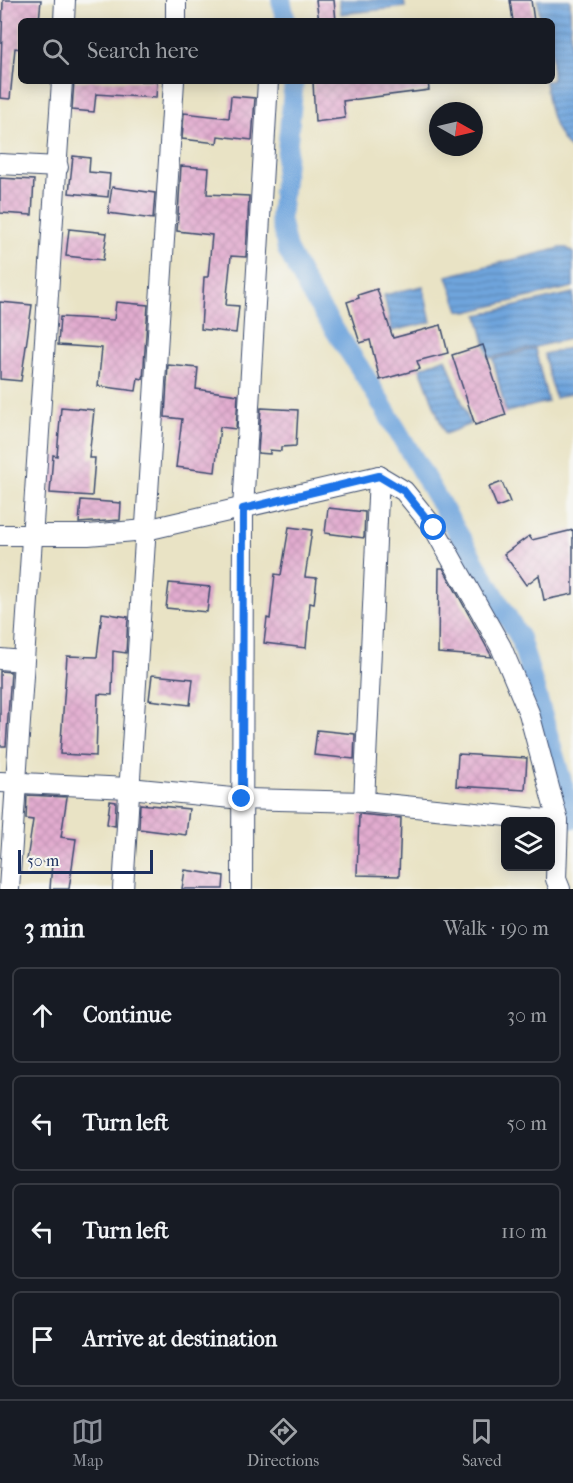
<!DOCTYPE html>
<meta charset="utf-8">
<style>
body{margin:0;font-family:"IM FELL French Canon",serif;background:#20242c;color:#f1f3f6}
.controls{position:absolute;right:18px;bottom:18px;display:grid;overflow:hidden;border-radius:9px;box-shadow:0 3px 15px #0003}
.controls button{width:54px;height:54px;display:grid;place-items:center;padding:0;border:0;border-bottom:2px solid #363941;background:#171b24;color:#f1f3f6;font:30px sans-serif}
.compass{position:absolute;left:429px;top:102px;width:54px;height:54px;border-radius:50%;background:#171b24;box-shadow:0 3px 15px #0003;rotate:98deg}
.scale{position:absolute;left:18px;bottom:15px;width:135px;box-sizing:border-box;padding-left:6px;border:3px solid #1b2f5e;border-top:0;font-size:16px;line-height:21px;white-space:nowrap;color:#1b2f5e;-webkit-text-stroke:4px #f6f6f2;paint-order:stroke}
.stop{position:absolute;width:18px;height:18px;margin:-14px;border:4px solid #1a73e8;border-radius:50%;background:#fff}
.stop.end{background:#1a73e8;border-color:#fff;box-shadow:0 2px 6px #0008}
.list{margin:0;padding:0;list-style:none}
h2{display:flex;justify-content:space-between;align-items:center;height:78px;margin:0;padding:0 24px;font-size:26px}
h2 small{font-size:20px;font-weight:400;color:#9ea1a6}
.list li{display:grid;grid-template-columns:39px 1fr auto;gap:18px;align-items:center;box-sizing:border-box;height:96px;margin:0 12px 12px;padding:0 12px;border:2px solid #363941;border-radius:9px}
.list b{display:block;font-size:22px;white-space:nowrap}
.list em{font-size:20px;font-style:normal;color:#9ea1a6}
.icon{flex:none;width:33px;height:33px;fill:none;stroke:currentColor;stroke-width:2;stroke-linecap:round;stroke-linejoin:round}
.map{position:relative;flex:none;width:573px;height:889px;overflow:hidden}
.search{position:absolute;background:#171b24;box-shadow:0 3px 15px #0003;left:18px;right:18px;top:18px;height:66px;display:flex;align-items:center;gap:15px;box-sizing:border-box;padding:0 21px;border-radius:9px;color:#9ea1a6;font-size:22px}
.sheet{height:510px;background:#171b24}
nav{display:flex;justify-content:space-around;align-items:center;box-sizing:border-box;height:84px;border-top:2px solid #363941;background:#171b24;font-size:16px;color:#9ea1a6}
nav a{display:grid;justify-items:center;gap:3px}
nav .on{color:#8c9099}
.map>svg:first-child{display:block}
.water{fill:url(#water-rules);stroke:#466a9e;stroke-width:1.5}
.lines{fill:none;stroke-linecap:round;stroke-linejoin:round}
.canal{stroke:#70a5dd;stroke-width:20}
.building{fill:url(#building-cross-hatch)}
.minor-casing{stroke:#3a4a6d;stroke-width:22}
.minor{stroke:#fff;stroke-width:20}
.route{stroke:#1a73e8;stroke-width:8}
</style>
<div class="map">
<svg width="573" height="889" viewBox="0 0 573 889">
<defs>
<pattern id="water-rules" width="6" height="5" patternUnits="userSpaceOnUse" patternTransform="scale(1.5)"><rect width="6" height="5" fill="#70a5dd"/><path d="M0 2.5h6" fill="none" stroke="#5b87b6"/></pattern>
<pattern id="building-cross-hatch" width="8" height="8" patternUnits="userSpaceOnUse" patternTransform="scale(1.5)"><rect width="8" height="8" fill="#e2accf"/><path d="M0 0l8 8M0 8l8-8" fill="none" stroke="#c194b4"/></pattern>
</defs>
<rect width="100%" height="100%" fill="#f6f6f2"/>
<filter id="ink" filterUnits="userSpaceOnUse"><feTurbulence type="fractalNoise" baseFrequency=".0167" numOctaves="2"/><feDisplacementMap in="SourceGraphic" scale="12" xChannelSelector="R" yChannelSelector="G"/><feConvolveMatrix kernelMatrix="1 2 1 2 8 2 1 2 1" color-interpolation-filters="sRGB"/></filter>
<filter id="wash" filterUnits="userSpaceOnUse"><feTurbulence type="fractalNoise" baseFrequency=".008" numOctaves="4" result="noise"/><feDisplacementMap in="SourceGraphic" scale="24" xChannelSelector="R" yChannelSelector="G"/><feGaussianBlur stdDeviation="1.35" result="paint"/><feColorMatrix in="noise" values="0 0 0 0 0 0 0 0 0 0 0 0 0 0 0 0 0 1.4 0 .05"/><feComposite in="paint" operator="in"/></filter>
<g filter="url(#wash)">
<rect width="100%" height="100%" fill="#e9e3c5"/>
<g class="water">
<polygon points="339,0 404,0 405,7 341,14"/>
<path d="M538 0H570L573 152C553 134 548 107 545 81H552V21H540Z"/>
<polygon points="561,248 567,248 573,253 573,287 467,312 459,310 447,276"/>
<polygon points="423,286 431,322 392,331 384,295"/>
<polygon points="573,293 573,338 489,358 478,315"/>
<polygon points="570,348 573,359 573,393 555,398 544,354"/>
<polygon points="535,349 548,402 506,412 493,359"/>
<polygon points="446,358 470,424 445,434 420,368"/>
</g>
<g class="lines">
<g class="canal">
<polyline points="281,0 286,21"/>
<polyline points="294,81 280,219 287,249 311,294 365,376 520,638 573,819"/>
</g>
</g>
<g id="blocks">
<g class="building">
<polygon points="3,0 41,0 39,21 21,21 21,49 15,48 10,99 0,98"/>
<polygon points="316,0 334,0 336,21 319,21"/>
<polygon points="510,0 531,0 534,21 513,21"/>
<polygon points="74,81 157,81 156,98 96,94 94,112 72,110"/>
<polygon points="313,81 428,81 429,90 343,101 345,118 315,122"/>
<polygon points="231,96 255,98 252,140 218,136 217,143 182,139 184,113 229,118"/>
<polygon points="73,156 90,158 89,172 110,174 108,197 69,193"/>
<polygon points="181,166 209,168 207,194 249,196 246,257 231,256 226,305 239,306 236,333 201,329 204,277 208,277 212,235 177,231"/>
<polygon points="0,178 34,180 32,215 0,213"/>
<polygon points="112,187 155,193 153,219 108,213"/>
<polygon points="69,229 107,233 103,260 66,256"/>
<polygon points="377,289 393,338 441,325 448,353 417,361 420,369 380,380 370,340 360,343 347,302 359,298 358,295"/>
<polygon points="0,302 32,305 21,381 0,379"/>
<polygon points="116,302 148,305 143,379 138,378 136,391 98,386 102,348 58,345 60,317 114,320"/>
<polygon points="483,345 506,415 475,425 452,355"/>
<polygon points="168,365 198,368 196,389 238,395 236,429 220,427 215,472 176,467 182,419 165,417"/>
<polygon points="61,407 94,410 89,458 95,458 92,496 50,493 53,455 57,456"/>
<polygon points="261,408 298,410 296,446 281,447 281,451 270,450 270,454 258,453"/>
<polygon points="502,482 510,502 497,507 489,487"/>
<polygon points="81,500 121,503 120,520 79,523"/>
<polygon points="328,508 365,512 364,538 325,533"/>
<polygon points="289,527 312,530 305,577 317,578 314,604 310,603 306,648 264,643 267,618 270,619 275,574 281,575"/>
<polygon points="573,530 573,594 544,600 539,575 526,585 504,554 529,536 532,540"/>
<polygon points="439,568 443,568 492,657 438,653"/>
<polygon points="169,583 210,587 207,612 166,608"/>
<polygon points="102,613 128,617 126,653 113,651 112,695 98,694 96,756 60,754 67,656 97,657"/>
<polygon points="0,671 11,672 6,746 0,746"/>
<polygon points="152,675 193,679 190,705 149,700"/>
<polygon points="317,730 355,734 354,759 314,755"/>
<polygon points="458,754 527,758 525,790 456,786"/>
<polygon points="27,795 67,797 61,837 76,839 69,889 50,889 52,863 27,860 33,820 26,819"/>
<polygon points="110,801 116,802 115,826 107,824"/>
<polygon points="140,804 189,809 186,835 139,829"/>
<polygon points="359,814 401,818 399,876 357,875"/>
<polygon points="185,870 224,876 223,889 182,889"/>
</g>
</g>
</g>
<g filter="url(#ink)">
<use href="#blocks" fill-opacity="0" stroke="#3a4a6d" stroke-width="1.5"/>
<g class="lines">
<g class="minor-casing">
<g id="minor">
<polyline points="176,0 176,21"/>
<polyline points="64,21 65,0"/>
<polyline points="0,164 58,167"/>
<polyline points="0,535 88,535 146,530 379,476 404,491 434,528 501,647 529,713 558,821 556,879 560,889"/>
<polyline points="0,659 23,661"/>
<polyline points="0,782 129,788 242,799 364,802 558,821"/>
<polyline points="364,802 379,476"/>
<polyline points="9,889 62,81"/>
<polyline points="123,889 174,81"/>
<polyline points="242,889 243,509 268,81"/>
</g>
</g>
<use href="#minor" class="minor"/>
</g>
</g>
<g class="lines" filter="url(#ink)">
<polyline class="route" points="242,799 243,509 379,476 404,491 434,528"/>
</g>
</svg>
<div class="controls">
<button><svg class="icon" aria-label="layers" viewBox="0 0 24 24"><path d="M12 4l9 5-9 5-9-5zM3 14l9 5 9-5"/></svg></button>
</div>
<svg class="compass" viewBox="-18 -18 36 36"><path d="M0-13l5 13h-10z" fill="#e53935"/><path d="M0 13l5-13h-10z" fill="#9ea1a6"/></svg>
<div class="scale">50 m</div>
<div class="stop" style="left:434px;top:528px"></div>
<div class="stop end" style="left:242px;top:799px"></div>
<div class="search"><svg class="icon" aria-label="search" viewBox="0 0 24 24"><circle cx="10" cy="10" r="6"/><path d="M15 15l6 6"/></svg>Search here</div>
</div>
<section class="sheet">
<h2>3 min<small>Walk · 190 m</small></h2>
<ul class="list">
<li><svg class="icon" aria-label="ahead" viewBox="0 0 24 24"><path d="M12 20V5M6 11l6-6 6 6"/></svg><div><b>Continue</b></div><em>30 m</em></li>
<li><svg class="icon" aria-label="left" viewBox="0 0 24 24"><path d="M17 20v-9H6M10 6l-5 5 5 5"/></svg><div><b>Turn left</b></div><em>50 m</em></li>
<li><svg class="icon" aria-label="left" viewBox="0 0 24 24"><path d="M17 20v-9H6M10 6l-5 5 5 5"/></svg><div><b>Turn left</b></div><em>110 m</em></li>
<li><svg class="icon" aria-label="arrive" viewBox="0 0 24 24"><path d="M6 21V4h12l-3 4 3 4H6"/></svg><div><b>Arrive at destination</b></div></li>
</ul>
</section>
<nav>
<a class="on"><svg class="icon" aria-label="map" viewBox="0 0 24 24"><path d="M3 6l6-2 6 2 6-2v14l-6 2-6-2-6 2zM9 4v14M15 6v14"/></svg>Map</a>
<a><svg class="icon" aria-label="directions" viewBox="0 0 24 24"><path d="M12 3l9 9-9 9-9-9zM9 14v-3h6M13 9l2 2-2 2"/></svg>Directions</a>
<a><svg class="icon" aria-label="saved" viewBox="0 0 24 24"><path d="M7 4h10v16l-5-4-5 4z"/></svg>Saved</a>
</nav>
